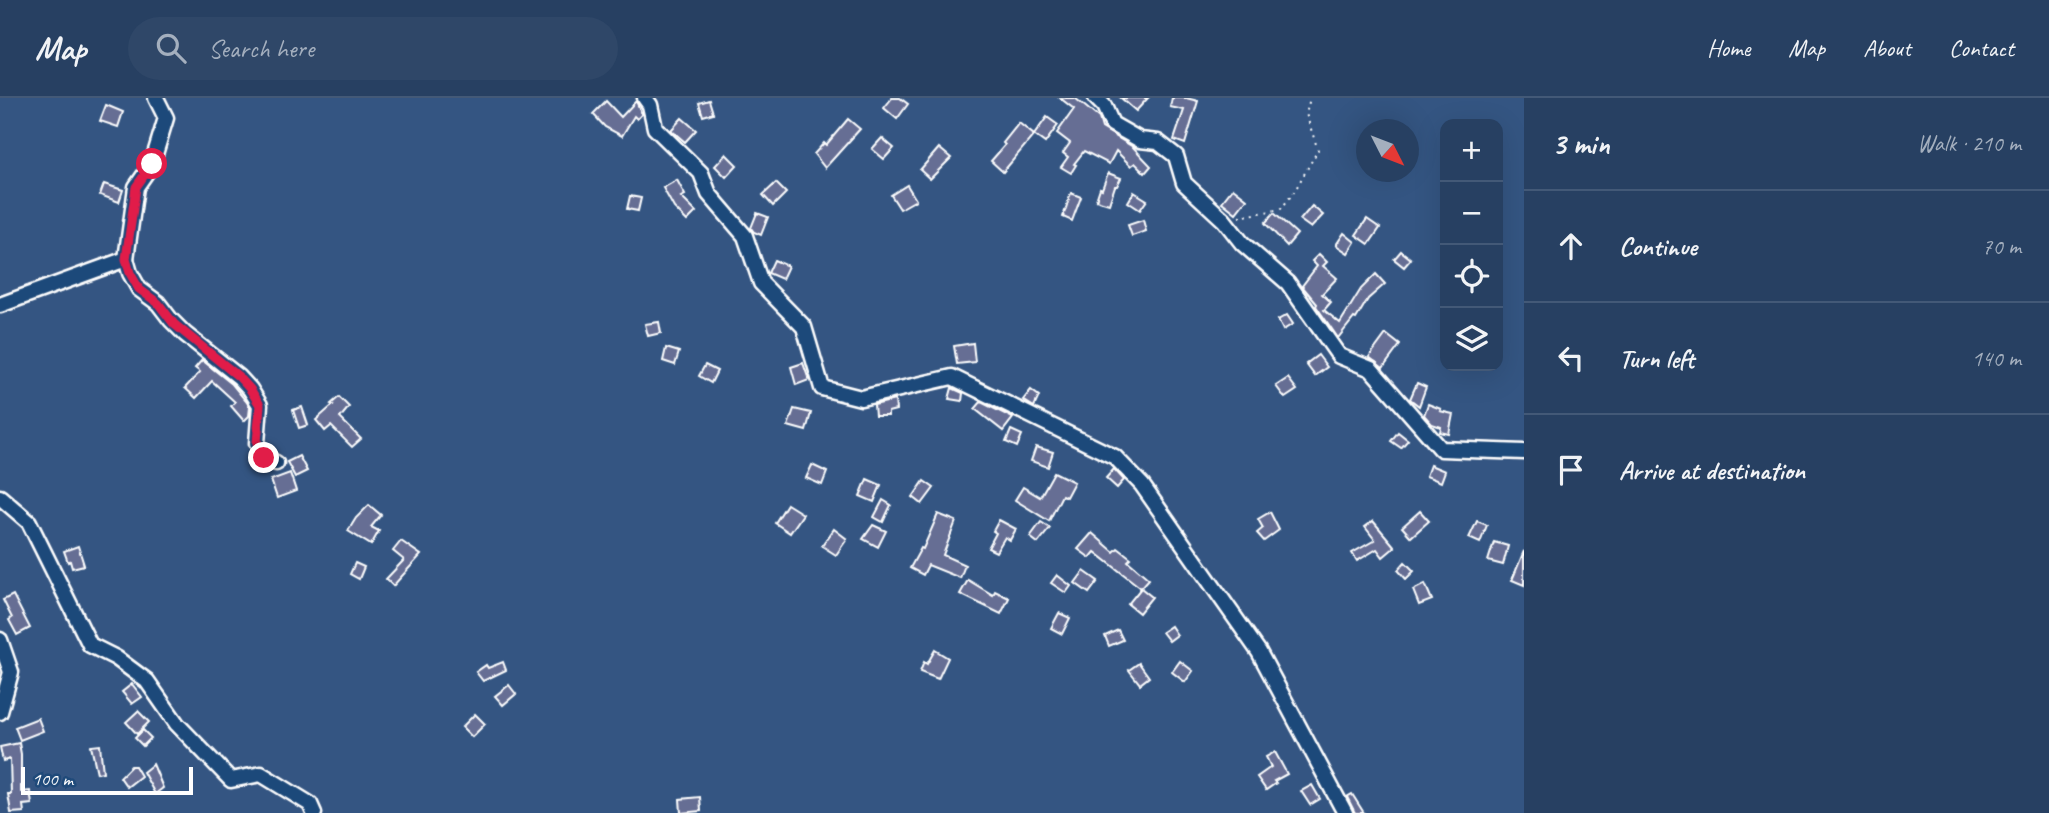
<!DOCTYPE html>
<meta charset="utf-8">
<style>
body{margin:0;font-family:Caveat,sans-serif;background:#2f4768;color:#f1f3f6}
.controls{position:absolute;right:21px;top:21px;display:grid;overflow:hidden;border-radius:14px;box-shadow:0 7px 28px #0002}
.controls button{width:63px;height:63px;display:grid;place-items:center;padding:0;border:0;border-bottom:2px solid #435977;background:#274062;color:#f1f3f6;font:35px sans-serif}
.compass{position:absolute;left:1356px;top:21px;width:63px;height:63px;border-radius:50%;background:#274062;box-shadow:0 7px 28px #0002;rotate:132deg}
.scale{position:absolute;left:21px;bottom:18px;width:172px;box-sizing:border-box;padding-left:7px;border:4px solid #fff;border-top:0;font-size:19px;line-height:24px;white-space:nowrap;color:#fff;-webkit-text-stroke:5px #1f4a7a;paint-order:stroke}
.stop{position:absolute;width:21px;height:21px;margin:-16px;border:5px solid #e11d48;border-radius:50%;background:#fff}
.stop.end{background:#e11d48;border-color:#fff;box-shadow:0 2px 7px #0008}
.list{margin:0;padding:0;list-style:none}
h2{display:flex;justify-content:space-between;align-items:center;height:91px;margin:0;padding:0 28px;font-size:30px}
h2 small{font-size:23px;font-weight:400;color:#a4afbe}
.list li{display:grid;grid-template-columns:46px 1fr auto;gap:21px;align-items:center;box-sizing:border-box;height:112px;padding:0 28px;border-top:2px solid #435977}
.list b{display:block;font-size:26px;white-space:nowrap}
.list em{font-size:23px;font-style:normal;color:#a4afbe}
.icon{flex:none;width:38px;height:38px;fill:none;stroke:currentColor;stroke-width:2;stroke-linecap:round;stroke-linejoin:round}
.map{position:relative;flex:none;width:1524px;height:715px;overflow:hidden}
header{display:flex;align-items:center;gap:42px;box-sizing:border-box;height:98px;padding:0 35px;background:#274062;border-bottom:2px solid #435977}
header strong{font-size:33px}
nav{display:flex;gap:38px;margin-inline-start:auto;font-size:24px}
.search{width:490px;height:63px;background:#2f4768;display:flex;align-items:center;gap:18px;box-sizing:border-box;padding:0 24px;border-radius:38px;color:#a4afbe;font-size:26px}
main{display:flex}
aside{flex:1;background:#274062}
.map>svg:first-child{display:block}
.building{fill:#666e94;stroke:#fff;stroke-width:2}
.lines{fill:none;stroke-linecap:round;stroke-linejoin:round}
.minor-casing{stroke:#fff;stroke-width:19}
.path{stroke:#fff;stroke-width:2;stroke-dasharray:2 5;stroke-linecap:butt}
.minor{stroke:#1f4a7a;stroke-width:14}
.route{stroke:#e11d48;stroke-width:9}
</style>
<header>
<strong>Map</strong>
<div class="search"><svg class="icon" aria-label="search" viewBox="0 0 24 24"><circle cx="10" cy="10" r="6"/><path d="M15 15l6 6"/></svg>Search here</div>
<nav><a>Home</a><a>Map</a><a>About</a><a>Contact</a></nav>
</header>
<main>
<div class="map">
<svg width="1524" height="715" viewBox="0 0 1524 715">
<rect width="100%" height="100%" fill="#345582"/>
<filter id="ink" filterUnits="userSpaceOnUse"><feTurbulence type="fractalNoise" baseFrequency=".0143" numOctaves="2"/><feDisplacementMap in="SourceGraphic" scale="14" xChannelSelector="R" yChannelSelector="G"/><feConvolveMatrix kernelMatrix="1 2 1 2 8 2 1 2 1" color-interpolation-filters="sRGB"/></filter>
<g filter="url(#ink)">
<g class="building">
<polygon points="892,0 900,0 908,6 897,21 884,10"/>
<polygon points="1060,0 1075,0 1099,20 1102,30 1133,49 1151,68 1145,75 1135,65 1131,68 1116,53 1109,66 1084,53 1074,66 1076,67 1071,75 1061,69 1068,59 1063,55 1070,45 1057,35 1074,11"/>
<polygon points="1121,0 1148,0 1136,13"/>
<polygon points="1172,0 1186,0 1198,3 1185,46 1174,42 1184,12 1170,9"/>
<polygon points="709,2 713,15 703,18 699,5"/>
<polygon points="606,3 621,19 636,3 642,16 637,21 634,18 622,38 605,29 593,16"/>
<polygon points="106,7 123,14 118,29 100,23"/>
<polygon points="1047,19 1058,27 1045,45 1034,37"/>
<polygon points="682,20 696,32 685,44 671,32"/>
<polygon points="848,21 860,31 825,70 814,56 824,45 826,47"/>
<polygon points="1019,25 1034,37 1003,74 991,63 1005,47 1003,45"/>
<polygon points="882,40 894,50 884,61 872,51"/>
<polygon points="939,50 951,60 930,81 920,72"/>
<polygon points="726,56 737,67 726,79 715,68"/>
<polygon points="1108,75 1121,80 1117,88 1115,88 1109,106 1096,102 1100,90 1102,91"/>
<polygon points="677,82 685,97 681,99 696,114 687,123 674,110 663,90"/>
<polygon points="776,85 786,95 773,108 763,97"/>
<polygon points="104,86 123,92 119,104 100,97"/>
<polygon points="907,87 916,102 900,111 891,97"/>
<polygon points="1233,90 1247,101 1236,115 1222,104"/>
<polygon points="1134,94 1147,102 1140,112 1128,104"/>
<polygon points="1071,95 1081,99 1072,123 1063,119"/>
<polygon points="630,98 641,100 638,113 627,111"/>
<polygon points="1312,108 1323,117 1311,130 1300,122"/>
<polygon points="757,115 768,119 761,137 754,134 751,130"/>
<polygon points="1274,115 1297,136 1287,148 1265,125"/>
<polygon points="1367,121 1380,130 1369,146 1356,137"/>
<polygon points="1143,122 1146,133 1132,138 1128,127"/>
<polygon points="1344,135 1355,144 1348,155 1336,147"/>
<polygon points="1401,153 1411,161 1404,169 1394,161"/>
<polygon points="1319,156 1327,164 1323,168 1337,180 1322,196 1331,204 1324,212 1340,225 1361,191 1376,176 1385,186 1368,201 1356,221 1354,220 1338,240 1316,208 1317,206 1302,188 1317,168 1312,163"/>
<polygon points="774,162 788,168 782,181 768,175"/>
<polygon points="1287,217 1293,226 1283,232 1278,222"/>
<polygon points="659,224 661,235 648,238 645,226"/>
<polygon points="1386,236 1400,247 1383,270 1369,259"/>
<polygon points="973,245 975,264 957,266 954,248"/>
<polygon points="666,250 679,254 675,267 663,263"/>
<polygon points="1318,257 1327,269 1315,278 1306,266"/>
<polygon points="202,262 232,286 246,303 250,309 249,318 244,323 231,308 235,304 212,283 196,300 185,290 200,274 195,270"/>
<polygon points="803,265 809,282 796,287 791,269"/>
<polygon points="705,267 717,273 711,285 699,278"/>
<polygon points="1288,280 1297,292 1285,300 1276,288"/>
<polygon points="1417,285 1426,289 1419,308 1410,301"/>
<polygon points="952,290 963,295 962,303 949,301"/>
<polygon points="1031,292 1039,298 1034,309 1023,302"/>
<polygon points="339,299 349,309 340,320 361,341 352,349 331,328 325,333 316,322 333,307 331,306"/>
<polygon points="895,302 896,312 888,314 888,318 875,318 874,307"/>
<polygon points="981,304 1013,320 1003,333 975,311"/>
<polygon points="1428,306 1441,311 1440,313 1453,316 1449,336 1440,334 1441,329 1432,326 1424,317"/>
<polygon points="302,309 308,327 299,330 293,312"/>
<polygon points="794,311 811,315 806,333 788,328"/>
<polygon points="1011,332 1022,337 1017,349 1006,344"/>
<polygon points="1398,334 1408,342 1401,350 1391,343"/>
<polygon points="1036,349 1053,354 1048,369 1031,363"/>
<polygon points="299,358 307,373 295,379 287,364"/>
<polygon points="812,367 827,374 822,387 806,380"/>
<polygon points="1430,367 1445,373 1441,384 1426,378"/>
<polygon points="1114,371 1124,382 1117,390 1106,380"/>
<polygon points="1054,374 1074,384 1066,399 1062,397 1049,423 1015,402 1023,389 1040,399"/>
<polygon points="290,375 296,393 277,400 271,382"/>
<polygon points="867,381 881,387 874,404 860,398"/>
<polygon points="924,383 934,390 922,406 913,399"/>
<polygon points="883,402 891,407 883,424 874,419"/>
<polygon points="787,406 803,416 790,435 775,425"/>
<polygon points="369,407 381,417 371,429 379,433 371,447 348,433 356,420"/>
<polygon points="1420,413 1429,423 1411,439 1402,429"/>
<polygon points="1270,414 1279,432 1264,443 1257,435 1263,430 1258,421"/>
<polygon points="938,416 956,423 943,457 965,467 960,480 928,467 923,477 910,470 921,450 923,451"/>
<polygon points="999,422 1016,431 1010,442 1005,439 996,454 988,450 996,435 993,433"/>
<polygon points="1373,423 1395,449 1383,459 1377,451 1357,463 1352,455 1375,442 1365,429"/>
<polygon points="1477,423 1487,427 1480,445 1469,440"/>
<polygon points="1041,424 1050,430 1038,445 1030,439"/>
<polygon points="873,427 886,433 878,449 863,441"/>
<polygon points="834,431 847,441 836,457 822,448"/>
<polygon points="1092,435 1114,454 1118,450 1131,460 1128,463 1149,481 1141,490 1095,454 1090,460 1078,451"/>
<polygon points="401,443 421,457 393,488 386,481 404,462 393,453"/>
<polygon points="1494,444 1508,448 1503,467 1488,463"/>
<polygon points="78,448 84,467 72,470 70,463 68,464 64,453"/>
<polygon points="1524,453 1524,487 1512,482"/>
<polygon points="1405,464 1414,473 1406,481 1398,472"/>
<polygon points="355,465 364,469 359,481 350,476"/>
<polygon points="1084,473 1098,483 1089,495 1075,485"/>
<polygon points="1057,477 1071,488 1066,495 1051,485"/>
<polygon points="968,482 993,497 995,493 1009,500 1001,516 960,496"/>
<polygon points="1425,486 1432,502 1419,507 1413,492"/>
<polygon points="1141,490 1152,499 1139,515 1128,506"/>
<polygon points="13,497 30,530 17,537 9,522 12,520 3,502"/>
<polygon points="1059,515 1070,520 1062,536 1051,530"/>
<polygon points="1171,528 1177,537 1169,543 1162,534"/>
<polygon points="1118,532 1123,542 1109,548 1105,538"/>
<polygon points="935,552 948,560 938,581 920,574 924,564 927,566"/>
<polygon points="1180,563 1193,573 1185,584 1172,574"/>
<polygon points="503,564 506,572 483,583 476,574 486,567 488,570"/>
<polygon points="1139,565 1149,579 1140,586 1129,572"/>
<polygon points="132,586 142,599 132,606 122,594"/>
<polygon points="509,587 516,596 503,607 495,598"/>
<polygon points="138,613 149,624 137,636 126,624"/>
<polygon points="475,616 485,626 472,639 462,629"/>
<polygon points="38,620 43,633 20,642 15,629"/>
<polygon points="143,632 151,640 143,648 135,640"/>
<polygon points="19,645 21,656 21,694 30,693 32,706 23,707 24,714 11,715 8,696 11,696 10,661 3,663 0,649"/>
<polygon points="100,647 103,674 97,675 91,648"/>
<polygon points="1275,654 1287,676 1274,683 1276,685 1266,692 1257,679 1271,669 1266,659"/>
<polygon points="153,666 163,690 155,696 143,674"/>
<polygon points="131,668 135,668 141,678 127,689 120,679"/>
<polygon points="1312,687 1320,701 1310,707 1301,693"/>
<polygon points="1352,696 1364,715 1355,715 1347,699"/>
<polygon points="700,699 701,713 681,715 680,701"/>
</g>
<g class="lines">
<g class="minor-casing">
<g id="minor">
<polyline points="645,0 650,7 655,30 701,75 709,96 745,138 761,185 804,229 822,290 861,300 952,279 1115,359 1142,387 1259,554 1345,715"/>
<polyline points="1096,0 1104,8 1112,26 1140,42 1158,44 1176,58 1184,85 1224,122 1242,145 1288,185 1339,258 1371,271 1441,351 1524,354"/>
<polyline points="126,161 130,175 139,191 158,205 171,222 185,236 239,279 250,291 260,307 257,345 264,360 276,365"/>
<polyline points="0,207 126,161 136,89 152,66 166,20 156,0"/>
<polyline points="0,399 29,424 90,547 116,560 147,583 177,626 231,682 261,676 310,706 314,715"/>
<polyline points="0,542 11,574 0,614"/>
</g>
</g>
<polyline class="path" points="1239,119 1281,111 1294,94 1318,52 1306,16 1310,0"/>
<use href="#minor" class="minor"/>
</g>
</g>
<g class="lines" filter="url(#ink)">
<polyline class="route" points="152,66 136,89 126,161 130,175 139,191 158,205 174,226 239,279 250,291 260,307 257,345 264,360"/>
</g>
</svg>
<div class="controls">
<button>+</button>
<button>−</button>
<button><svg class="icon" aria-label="locate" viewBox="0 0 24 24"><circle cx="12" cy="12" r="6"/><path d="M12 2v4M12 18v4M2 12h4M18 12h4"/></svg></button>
<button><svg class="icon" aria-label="layers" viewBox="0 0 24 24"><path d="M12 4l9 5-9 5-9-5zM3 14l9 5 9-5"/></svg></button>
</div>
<svg class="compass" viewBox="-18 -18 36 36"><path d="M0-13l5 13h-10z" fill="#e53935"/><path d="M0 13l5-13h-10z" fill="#a4afbe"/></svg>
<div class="scale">100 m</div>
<div class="stop" style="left:152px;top:66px"></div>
<div class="stop end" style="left:264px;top:360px"></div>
</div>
<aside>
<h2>3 min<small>Walk · 210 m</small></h2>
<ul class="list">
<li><svg class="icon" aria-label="ahead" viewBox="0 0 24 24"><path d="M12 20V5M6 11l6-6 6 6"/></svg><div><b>Continue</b></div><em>70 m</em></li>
<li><svg class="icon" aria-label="left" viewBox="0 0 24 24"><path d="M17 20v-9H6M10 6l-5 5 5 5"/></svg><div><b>Turn left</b></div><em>140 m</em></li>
<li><svg class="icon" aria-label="arrive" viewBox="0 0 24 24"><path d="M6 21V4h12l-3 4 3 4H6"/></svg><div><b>Arrive at destination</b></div></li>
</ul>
</aside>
</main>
